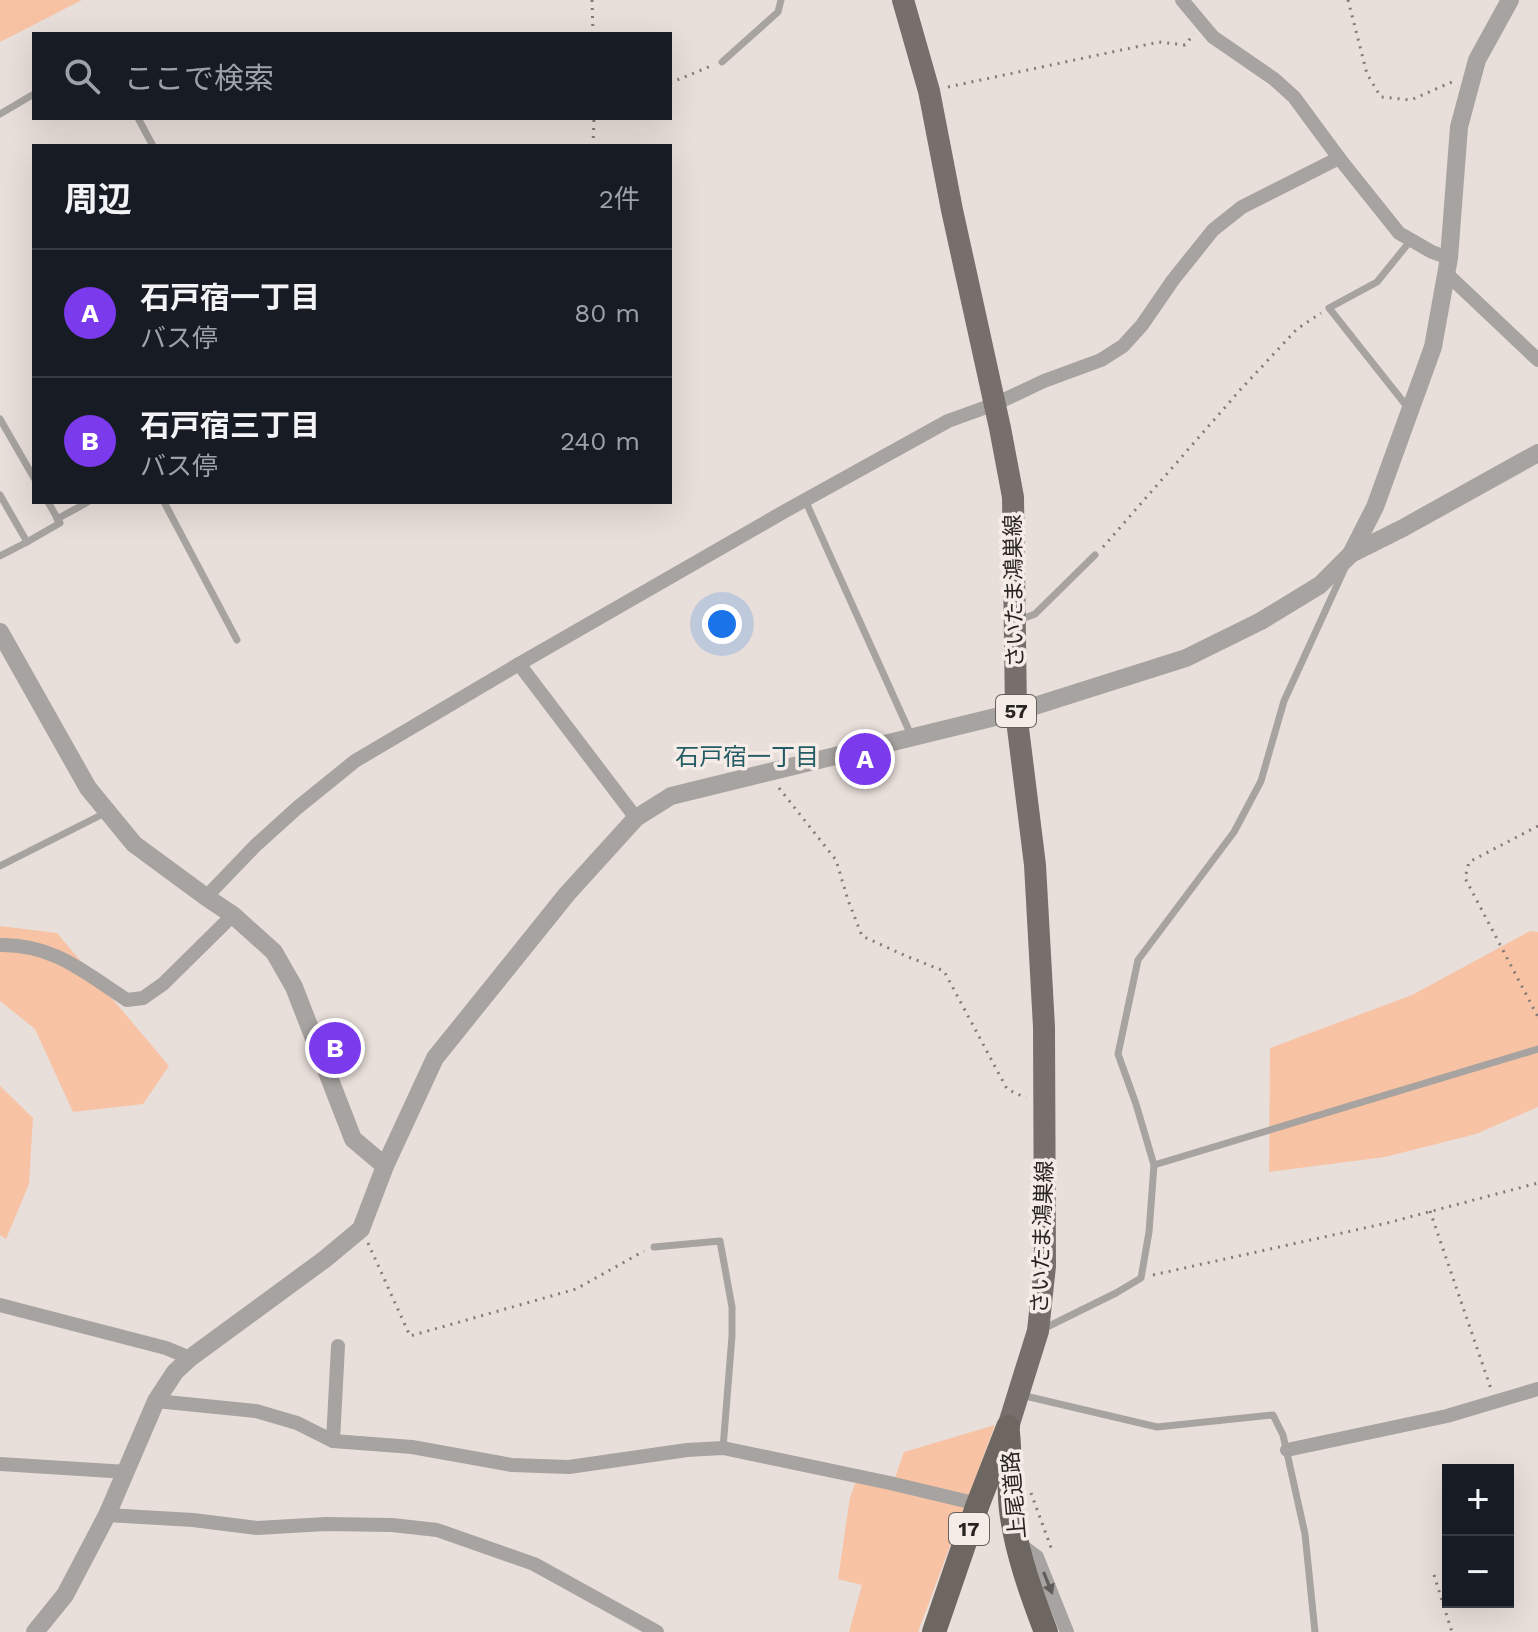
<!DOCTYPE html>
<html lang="ja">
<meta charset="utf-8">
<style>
body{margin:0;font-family:"Work Sans","Noto Sans JP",sans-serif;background:#242831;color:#f1f3f6}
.controls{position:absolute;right:24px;bottom:24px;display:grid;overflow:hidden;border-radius:0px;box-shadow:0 8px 32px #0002}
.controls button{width:72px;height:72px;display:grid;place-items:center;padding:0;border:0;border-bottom:2px solid #363941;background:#171b24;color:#f1f3f6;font:40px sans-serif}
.you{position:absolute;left:722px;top:624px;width:28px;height:28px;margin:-20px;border:6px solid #fff;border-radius:50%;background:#1a73e8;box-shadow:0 0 0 12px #1a73e833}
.badge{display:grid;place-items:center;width:52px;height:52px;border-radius:50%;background:#7c3aed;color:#fff;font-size:26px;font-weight:700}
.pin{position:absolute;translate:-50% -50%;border:4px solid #fff;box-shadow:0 2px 8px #0006}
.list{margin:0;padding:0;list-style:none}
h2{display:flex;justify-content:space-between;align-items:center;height:104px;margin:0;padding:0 32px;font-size:34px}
h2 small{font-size:26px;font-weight:400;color:#9ea1a6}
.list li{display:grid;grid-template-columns:52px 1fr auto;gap:24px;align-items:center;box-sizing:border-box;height:128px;padding:0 32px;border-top:2px solid #363941}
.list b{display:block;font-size:30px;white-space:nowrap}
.list p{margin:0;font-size:26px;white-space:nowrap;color:#9ea1a6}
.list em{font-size:26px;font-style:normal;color:#9ea1a6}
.icon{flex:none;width:44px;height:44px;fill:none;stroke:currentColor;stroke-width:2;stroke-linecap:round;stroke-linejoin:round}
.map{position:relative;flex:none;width:1538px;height:1632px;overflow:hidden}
.search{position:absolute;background:#171b24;box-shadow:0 8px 32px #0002;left:32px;top:32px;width:640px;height:88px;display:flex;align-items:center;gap:20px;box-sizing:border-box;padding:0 28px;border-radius:0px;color:#9ea1a6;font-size:30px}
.panel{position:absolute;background:#171b24;box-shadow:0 8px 32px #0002;left:32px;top:144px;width:640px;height:360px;border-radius:0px}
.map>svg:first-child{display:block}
.green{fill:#f7c3a4}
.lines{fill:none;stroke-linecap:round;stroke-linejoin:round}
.path{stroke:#827b78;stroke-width:3;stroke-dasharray:2 6;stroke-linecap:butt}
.service{stroke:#a7a3a0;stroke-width:7}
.minor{stroke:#a7a3a0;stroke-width:14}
.tertiary{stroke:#a7a3a0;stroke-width:18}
.primary{stroke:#766f6b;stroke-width:22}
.trunk{stroke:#6d6661;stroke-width:24}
.oneway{fill:#615d5b}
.labels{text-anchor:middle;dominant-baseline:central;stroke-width:7;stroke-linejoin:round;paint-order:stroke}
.shield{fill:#f6ece7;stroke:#66605d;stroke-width:2}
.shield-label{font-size:20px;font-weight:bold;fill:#282422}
.street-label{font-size:22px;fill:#282422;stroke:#f6ece7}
.neighbourhood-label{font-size:24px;fill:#235c64;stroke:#f6ece7}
</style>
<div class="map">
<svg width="1538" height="1632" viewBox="0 0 1538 1632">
<rect width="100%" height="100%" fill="#e9dfda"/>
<g class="green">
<polygon points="0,0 82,0 0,42"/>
<polygon points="0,926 57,933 169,1066 143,1104 73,1112 35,1029 0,1001"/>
<polygon points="1530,931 1538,932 1538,1107 1476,1134 1385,1157 1269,1172 1270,1048 1412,995"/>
<polygon points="0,1086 33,1118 29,1184 6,1239 0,1235"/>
<polygon points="995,1425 918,1632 849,1632 862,1585 838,1579 850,1497 856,1482 891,1489 904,1452"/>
</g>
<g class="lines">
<g class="path">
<polyline points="592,0 593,34"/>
<polyline points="1348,0 1367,74 1381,97 1411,100 1454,81"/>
<polyline points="670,83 711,66"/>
<polyline points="948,87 1159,42 1185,45 1194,34"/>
<polyline points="593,146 594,118"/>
<polyline points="1103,547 1241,389 1297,329 1321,313"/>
<polyline points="779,788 836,860 848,900 862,936 906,956 944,971 1007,1089 1026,1098"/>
<polyline points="1538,826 1469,862 1465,878 1538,1017"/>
<polyline points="1430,1211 1491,1389"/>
<polyline points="368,1243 410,1336 576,1289 644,1251"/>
<polyline points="1153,1275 1387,1223 1538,1183"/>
<polyline points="1031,1493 1053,1553"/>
<polyline points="1434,1575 1452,1632"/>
</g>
<g class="service">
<polyline points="722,62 778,12 781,0"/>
<polyline points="0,114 34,94"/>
<polyline points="138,118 153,146"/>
<polyline points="1409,409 1329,308 1377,282 1411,240"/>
<polyline points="0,419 34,478"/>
<polyline points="0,495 27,542 0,556"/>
<polyline points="805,500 911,735"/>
<polyline points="164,502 237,640"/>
<polyline points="57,519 88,502"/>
<polyline points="27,542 60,523 48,502"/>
<polyline points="1017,621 1035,614 1095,555"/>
<polyline points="0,866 105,813"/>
<polyline points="1154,1165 1538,1049"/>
<polyline points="654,1247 720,1241 732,1307 732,1336 723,1448"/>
<polyline points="1041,1330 1116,1293 1141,1278 1149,1232 1154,1165 1136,1104 1118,1054 1138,960 1234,832 1261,781 1284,701 1344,570"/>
<polyline points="1021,1395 1157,1427 1273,1415 1283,1435 1305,1534 1315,1632"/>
</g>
<g class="minor">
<polyline points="1182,0 1213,37 1274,79 1294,97 1339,158 1399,233 1432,252 1449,258"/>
<polyline points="1446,273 1538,360"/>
<polyline points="519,664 636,818"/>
<polyline points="206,897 256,845 297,808 355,761 519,664 787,510 948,421 995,404 1044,381 1101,360 1123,346 1142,325 1173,280 1213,230 1242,207 1339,158"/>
<path d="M0 945C54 944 85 973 127 1000L143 998 163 984 233 915"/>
<polyline points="0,1305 166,1348 190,1358"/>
<polyline points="156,1401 256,1411 297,1423 333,1441 412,1447 512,1465 569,1467 687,1450 723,1448 890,1483 978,1504"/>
<polyline points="333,1441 338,1346"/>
<polyline points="1287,1450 1447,1416 1538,1389"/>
<polyline points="0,1464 127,1472"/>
<polyline points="107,1515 193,1520 257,1528 326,1524 392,1525 437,1530 534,1564 657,1632"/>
<polyline points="1018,1543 1037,1557 1067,1632"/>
</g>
<g class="tertiary">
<polyline points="1351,554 1403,528 1538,453"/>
<polyline points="0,632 88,788 134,844 206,897 233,915 274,952 294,987 353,1139 385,1166"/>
<polyline points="35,1632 65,1595 107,1515 156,1401 175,1372 190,1358 325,1259 361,1229 385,1166 435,1058 567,894 636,818 671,796 1016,712 1186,658 1261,621 1320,585 1351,554 1375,507 1433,347 1449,258 1459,127 1477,60 1510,0"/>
</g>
<polyline class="primary" points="903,0 929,91 952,210 1000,428 1013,497 1016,712 1035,865 1044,1027 1045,1266 1038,1331 1008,1427"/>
<g class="trunk">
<path d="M1008 1433C1011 1459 1008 1485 1011 1510 1016 1551 1031 1593 1046 1632"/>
<polyline points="934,1632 978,1504 1008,1427"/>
</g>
</g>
<defs><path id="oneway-solid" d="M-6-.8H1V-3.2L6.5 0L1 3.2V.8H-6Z" transform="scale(2)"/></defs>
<use class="oneway" href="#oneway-solid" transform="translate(1048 1583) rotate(68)"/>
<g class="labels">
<g class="shield">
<rect x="996" y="695" width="40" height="32" rx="6"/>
<rect x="949" y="1513" width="40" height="32" rx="6"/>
</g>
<g class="shield-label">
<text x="1016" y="711">57</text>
<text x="969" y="1529">17</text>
</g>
<g class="street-label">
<text transform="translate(1014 591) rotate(-91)">さいたま鴻巣線</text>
<text transform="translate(1042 1237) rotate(-88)">さいたま鴻巣線</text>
<text transform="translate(1014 1495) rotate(-95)">上尾道路</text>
</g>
<g class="neighbourhood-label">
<text x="747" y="757">石戸宿一丁目</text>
</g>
</g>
</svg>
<div class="controls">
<button>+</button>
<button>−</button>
</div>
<div class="you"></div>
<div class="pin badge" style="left:865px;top:759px">A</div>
<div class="pin badge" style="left:335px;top:1048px">B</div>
<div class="search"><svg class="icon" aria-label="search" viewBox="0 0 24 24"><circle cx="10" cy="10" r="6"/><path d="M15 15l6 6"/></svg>ここで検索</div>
<section class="panel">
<h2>周辺<small>2件</small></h2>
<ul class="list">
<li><span class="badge">A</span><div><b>石戸宿一丁目</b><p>バス停</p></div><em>80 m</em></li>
<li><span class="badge">B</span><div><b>石戸宿三丁目</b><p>バス停</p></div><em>240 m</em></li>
</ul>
</section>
</div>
